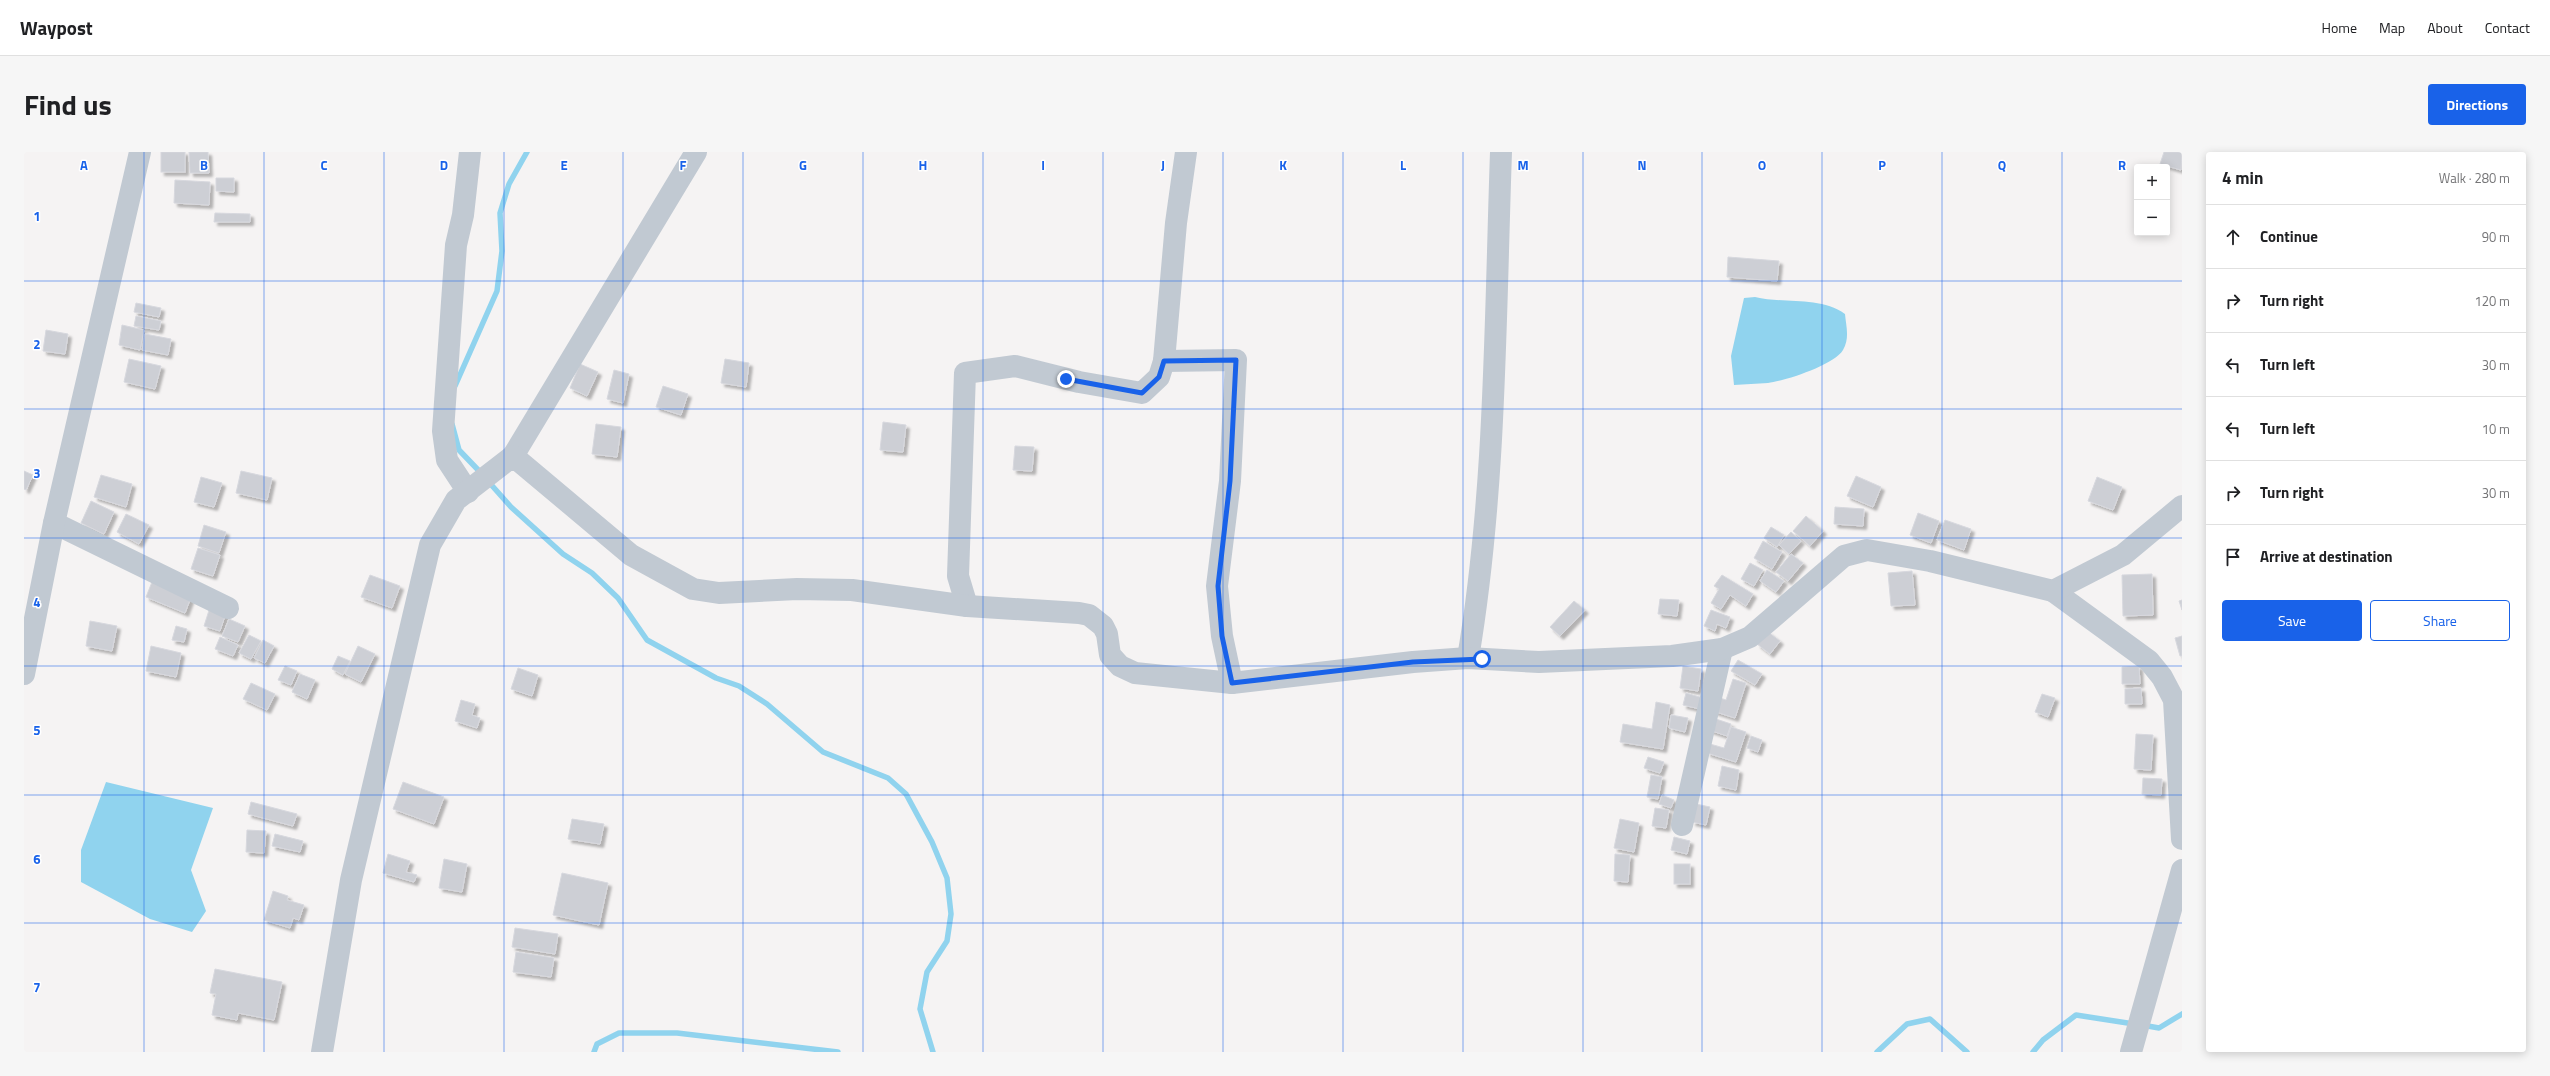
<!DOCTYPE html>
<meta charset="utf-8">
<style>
body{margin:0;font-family:"Titillium Web",sans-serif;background:#f6f6f6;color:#202124}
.controls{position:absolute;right:12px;top:12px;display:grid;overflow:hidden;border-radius:4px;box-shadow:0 2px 10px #0003}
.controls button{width:36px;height:36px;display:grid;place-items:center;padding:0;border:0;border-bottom:1px solid #e0e0e0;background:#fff;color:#202124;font:20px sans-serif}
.stop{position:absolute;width:12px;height:12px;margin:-9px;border:3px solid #1962e9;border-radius:50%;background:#fff}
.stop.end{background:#1962e9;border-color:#fff;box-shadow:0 1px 4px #0008}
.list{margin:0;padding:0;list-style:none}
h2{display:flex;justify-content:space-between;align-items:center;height:52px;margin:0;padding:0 16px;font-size:17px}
h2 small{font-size:13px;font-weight:400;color:#757577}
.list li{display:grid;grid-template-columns:26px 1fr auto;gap:12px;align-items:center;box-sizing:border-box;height:64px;padding:0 16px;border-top:1px solid #e0e0e0}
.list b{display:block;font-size:15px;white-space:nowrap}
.list em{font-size:13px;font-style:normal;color:#757577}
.actions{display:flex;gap:8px;padding:12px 16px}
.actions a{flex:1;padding:9px 0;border:1px solid #1962e9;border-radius:4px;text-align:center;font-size:14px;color:#1962e9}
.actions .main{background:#1962e9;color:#fff}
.icon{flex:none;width:22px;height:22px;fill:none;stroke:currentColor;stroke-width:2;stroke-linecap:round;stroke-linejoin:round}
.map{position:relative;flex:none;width:2158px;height:900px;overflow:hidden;border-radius:4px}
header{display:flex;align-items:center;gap:24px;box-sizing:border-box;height:56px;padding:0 20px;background:#fff;border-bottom:1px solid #e0e0e0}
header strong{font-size:19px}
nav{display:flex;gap:22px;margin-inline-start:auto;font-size:14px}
.intro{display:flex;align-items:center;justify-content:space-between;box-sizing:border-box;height:96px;padding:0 24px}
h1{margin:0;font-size:28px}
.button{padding:10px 18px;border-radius:4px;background:#1962e9;color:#fff;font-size:14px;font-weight:700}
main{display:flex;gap:24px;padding:0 24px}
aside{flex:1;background:#fff;border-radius:4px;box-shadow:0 2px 10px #0003}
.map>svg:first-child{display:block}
.water{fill:#90d3ee}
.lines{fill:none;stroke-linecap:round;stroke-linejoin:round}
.stream{stroke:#90d3ee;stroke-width:5.5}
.building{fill:#cdcfd5;stroke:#d7d8de;filter:url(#shadow)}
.street{stroke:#c1c9d2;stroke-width:22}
.route{stroke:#1962e9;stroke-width:5}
.grid{fill:none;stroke:#1962e9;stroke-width:1;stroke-opacity:0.55}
.grid-label{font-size:13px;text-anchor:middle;font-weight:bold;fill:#1962e9;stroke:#fff;stroke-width:3;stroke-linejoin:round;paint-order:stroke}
</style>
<header>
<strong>Waypost</strong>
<nav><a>Home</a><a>Map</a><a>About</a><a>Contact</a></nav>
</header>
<div class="intro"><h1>Find us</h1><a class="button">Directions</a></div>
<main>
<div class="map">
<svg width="2158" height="900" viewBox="0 0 2158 900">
<defs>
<filter id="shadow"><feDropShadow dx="3.5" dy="3.5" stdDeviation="1" flood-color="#0004"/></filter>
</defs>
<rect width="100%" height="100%" fill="#f5f3f3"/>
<g class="water">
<path d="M1731 145C1760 152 1796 144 1821 162 1822 174 1826 186 1819 198 1810 213 1761 229 1744 231 1733 232 1721 232 1710 233L1707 204 1720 146Z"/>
<polygon points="82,630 189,656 167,718 182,759 168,780 126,767 57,730 57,698"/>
</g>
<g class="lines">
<g class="stream">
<polyline points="431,234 473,139 478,99 476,61 485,32 503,0"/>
<polyline points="428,272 435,298 458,322"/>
<polyline points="463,328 487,355 539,402 568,421 594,446 623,488 692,526 715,534 743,552 799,600 864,626 882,642 908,690 923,726 927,762 923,789 903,820 896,857 909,900"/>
<polyline points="2118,873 2135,876 2158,862"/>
<polyline points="570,900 573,892 595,881 653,881 814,900"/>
<polyline points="1853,900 1883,872 1906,867 1943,900"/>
<polyline points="2009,900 2019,888 2052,863 2110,872"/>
</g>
</g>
<g class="building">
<rect x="137" y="0" width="24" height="20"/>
<polygon points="165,0 184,0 185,21 166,21"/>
<polygon points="2140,0 2158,0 2157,18 2136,12"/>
<polygon points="192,26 210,26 210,40 192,39"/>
<polygon points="151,28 186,30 185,53 150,51"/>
<polygon points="191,61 226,62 226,70 190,70"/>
<polygon points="1704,105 1755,109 1753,129 1703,125"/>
<polygon points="112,151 137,156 135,165 110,160"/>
<polygon points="112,164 137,169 135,178 110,174"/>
<polygon points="98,173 120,178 116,198 95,193"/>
<polygon points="22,178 44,182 41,202 19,199"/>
<polygon points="121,182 147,187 144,203 118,198"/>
<polygon points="105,207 137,214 131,237 100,230"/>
<polygon points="701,207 725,211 722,235 697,231"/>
<polygon points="556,212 574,220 563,244 546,236"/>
<polygon points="590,218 605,222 599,251 583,247"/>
<polygon points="639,234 664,242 657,263 632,255"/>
<polygon points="859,270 882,273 879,300 856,298"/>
<polygon points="572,272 597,275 593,305 568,302"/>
<polygon points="991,294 1010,295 1008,319 989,318"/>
<polygon points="0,319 9,323 2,338 0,337"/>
<polygon points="217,319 248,326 243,348 212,341"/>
<polygon points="77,323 108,332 102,355 70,345"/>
<polygon points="1832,324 1857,335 1849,355 1823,344"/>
<polygon points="177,325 198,331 190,355 170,350"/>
<polygon points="2073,325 2098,335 2089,358 2064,349"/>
<polygon points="67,349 90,360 80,382 57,371"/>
<polygon points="1811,355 1840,357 1839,374 1810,372"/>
<polygon points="1894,361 1915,369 1907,391 1886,383"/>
<polygon points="102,362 125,373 115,392 93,380"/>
<polygon points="1782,364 1799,379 1786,394 1769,379"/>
<polygon points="1921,368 1947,377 1940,398 1913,388"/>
<polygon points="180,373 202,380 195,401 174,394"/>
<polygon points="1747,375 1760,383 1753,395 1740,386"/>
<polygon points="1767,380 1777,389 1765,402 1755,393"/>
<polygon points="1739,389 1758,400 1748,417 1730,406"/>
<polygon points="174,396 196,403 189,424 167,417"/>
<polygon points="1767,402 1779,411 1764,429 1752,420"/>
<polygon points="1726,411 1739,418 1730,434 1717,427"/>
<polygon points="1743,418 1760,429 1752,440 1736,429"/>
<polygon points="1888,419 1891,453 1867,454 1864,421"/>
<polygon points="2128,422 2129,463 2099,464 2098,423"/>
<polygon points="346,423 376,434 368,456 337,445"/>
<polygon points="1698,423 1729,442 1722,454 1706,443 1697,457 1687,451 1695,437 1690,434"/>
<polygon points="128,430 167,445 161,461 122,445"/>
<polygon points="1636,447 1655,448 1653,464 1634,462"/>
<polygon points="2158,448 2158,458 2155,449"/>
<polygon points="1550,449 1561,458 1536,484 1526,475"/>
<polygon points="187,452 203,458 196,479 180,474"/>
<polygon points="1687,458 1706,465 1702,476 1693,472 1691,479 1680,474"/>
<polygon points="205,467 221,474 214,490 198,484"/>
<polygon points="66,469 93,474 88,499 62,494"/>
<polygon points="152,474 163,477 160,490 148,488"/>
<polygon points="1743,479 1756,489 1746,502 1733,492"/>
<polygon points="225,483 237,489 227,507 215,501"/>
<polygon points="2158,484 2158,504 2156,504 2151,486"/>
<polygon points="196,485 214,493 209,504 191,497"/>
<polygon points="239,488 250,494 241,511 230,506"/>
<polygon points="127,494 157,501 152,525 122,519"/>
<polygon points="334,494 351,502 337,530 321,522"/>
<polygon points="314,504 326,509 319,523 308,517"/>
<polygon points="1714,508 1738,522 1731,533 1707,519"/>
<polygon points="261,514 273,519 267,533 254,528"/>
<polygon points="1659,514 1677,517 1674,539 1656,536"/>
<polygon points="2115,514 2116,532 2098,532 2098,515"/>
<polygon points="494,516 514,523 508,544 487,537"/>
<polygon points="276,522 291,528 283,547 268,540"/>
<polygon points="1709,527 1722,531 1711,566 1686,558 1690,544 1702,548"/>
<polygon points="227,531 251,542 243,558 219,547"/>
<polygon points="2117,536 2118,552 2101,552 2101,537"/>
<polygon points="1662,541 1679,546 1676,557 1659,553"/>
<polygon points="2018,542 2031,546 2024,565 2011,560"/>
<polygon points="437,548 451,552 448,563 456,566 453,576 431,569"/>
<polygon points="1632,550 1646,553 1639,597 1596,590 1599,572 1628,577"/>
<polygon points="1647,563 1664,566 1661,580 1645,576"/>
<polygon points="1689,566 1707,572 1703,584 1685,578"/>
<polygon points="1707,575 1722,580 1712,610 1683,601 1686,592 1700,596"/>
<polygon points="2112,582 2129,583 2127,618 2110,617"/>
<polygon points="1727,584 1738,588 1734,600 1723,596"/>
<polygon points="1624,605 1640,610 1636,621 1620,616"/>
<polygon points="1698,614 1715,618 1712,638 1694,634"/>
<polygon points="1627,623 1638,625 1634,647 1623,645"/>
<polygon points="2119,626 2138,627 2137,643 2118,642"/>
<polygon points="379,630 420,645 410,672 369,657"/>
<polygon points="1638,643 1650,648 1647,656 1635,652"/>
<polygon points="227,650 273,662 269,674 224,662"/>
<polygon points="1672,652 1686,655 1682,673 1668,670"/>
<polygon points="1631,656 1645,658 1642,676 1628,674"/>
<polygon points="548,667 580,672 576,692 544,687"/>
<polygon points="1596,667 1615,671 1610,700 1590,696"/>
<polygon points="223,678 242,679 240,701 222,700"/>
<polygon points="251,682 279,689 276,700 248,694"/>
<polygon points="1650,685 1666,689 1663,702 1647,698"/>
<polygon points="364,702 386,709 382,720 393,723 390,730 359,721"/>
<polygon points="1591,702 1606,703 1604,730 1590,729"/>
<polygon points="420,707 443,712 438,740 415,736"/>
<rect x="1650" y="712" width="16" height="20"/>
<polygon points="538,721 584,731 575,773 529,763"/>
<polygon points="249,739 264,744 263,748 280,753 275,768 269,766 266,776 240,768"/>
<polygon points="491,776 534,782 531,802 488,795"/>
<polygon points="492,800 530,806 527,825 489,820"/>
<polygon points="191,817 258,830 250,868 214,861 213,868 188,863 192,842 186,841"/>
</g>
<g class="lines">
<g class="street">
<polyline points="1162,0 1152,71 1140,209 1212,208 1206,329 1193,434 1198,484 1208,531"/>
<polyline points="489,304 672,0"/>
<polyline points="444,340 423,308 419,279 432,93 439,63 446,0"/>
<polyline points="30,371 204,456"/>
<polyline points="2029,439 2125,509 2138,525 2150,548 2158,687"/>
<polyline points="943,454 934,424 941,221 991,214 1055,230 1118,241 1135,225 1140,209"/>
<path d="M1444 506C1472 339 1471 169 1477 0"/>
<polyline points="0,522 30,371 116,0"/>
<polyline points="1658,673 1698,497"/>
<polyline points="298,900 327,728 406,393 432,348 489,304 607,403 669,437 695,441 773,437 828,438 943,454 1055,461 1065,463 1079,474 1083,482 1086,503 1096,514 1111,521 1208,531 1389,510 1444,506 1515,510 1648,504 1698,497 1726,485 1820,404 1843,398 1906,409 2029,439 2099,403 2158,354"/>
<polyline points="2107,900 2158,718"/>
</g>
</g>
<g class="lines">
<polyline class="route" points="1042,227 1118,241 1135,225 1140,209 1212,208 1206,329 1194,434 1198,484 1208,531 1389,510 1458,507"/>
</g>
<path class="grid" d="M120 0V900M240 0V900M360 0V900M480 0V900M599 0V900M719 0V900M839 0V900M959 0V900M1079 0V900M1199 0V900M1319 0V900M1439 0V900M1559 0V900M1678 0V900M1798 0V900M1918 0V900M2038 0V900M0 129H2158M0 257H2158M0 386H2158M0 514H2158M0 643H2158M0 771H2158"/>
<g class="grid-label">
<text x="60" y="18">A</text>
<text x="180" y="18">B</text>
<text x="300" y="18">C</text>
<text x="420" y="18">D</text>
<text x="540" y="18">E</text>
<text x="659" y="18">F</text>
<text x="779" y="18">G</text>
<text x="899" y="18">H</text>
<text x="1019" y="18">I</text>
<text x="1139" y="18">J</text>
<text x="1259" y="18">K</text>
<text x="1379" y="18">L</text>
<text x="1499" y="18">M</text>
<text x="1618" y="18">N</text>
<text x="1738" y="18">O</text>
<text x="1858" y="18">P</text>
<text x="1978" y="18">Q</text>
<text x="2098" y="18">R</text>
<text x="13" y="69">1</text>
<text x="13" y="197">2</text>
<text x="13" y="326">3</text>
<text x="13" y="455">4</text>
<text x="13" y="583">5</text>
<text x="13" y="712">6</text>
<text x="13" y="840">7</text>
</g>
</svg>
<div class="controls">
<button>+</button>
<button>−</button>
</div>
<div class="stop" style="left:1458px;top:507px"></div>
<div class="stop end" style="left:1042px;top:227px"></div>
</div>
<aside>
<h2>4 min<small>Walk · 280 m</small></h2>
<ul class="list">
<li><svg class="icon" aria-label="ahead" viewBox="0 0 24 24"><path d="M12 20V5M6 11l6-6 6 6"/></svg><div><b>Continue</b></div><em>90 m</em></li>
<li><svg class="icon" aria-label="right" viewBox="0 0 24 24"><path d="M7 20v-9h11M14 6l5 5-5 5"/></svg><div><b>Turn right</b></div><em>120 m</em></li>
<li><svg class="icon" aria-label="left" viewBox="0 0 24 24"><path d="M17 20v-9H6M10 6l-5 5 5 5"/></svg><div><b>Turn left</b></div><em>30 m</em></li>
<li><svg class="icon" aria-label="left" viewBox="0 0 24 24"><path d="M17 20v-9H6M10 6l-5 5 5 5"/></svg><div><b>Turn left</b></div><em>10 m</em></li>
<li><svg class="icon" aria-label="right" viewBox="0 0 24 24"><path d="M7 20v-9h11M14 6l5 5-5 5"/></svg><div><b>Turn right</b></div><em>30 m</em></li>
<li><svg class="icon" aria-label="arrive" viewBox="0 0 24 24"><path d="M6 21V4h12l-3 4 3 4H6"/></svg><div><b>Arrive at destination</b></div></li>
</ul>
<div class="actions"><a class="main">Save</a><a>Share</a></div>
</aside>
</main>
